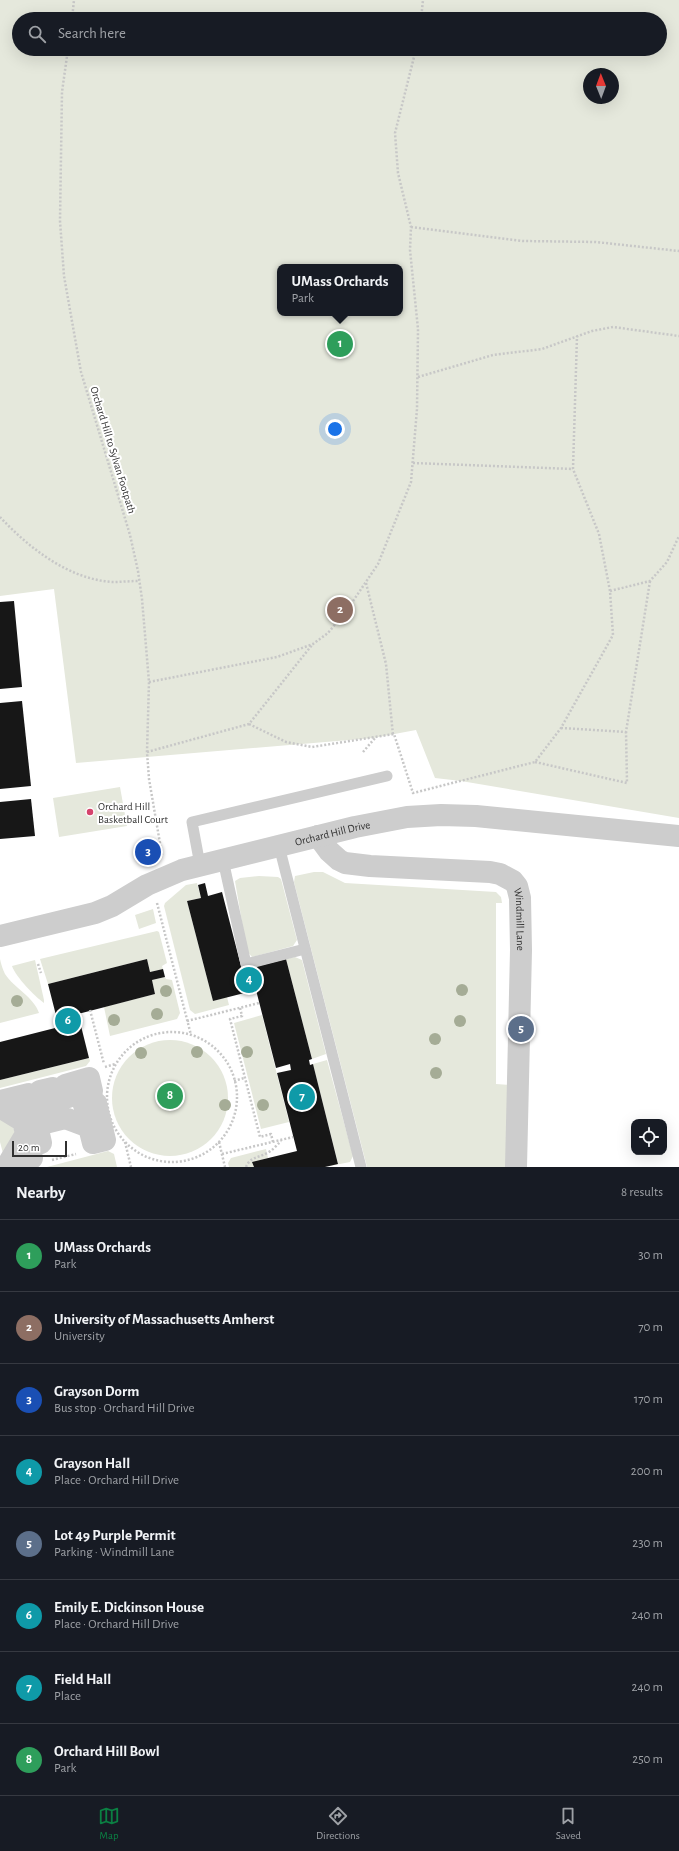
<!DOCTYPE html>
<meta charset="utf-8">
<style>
body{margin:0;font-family:"Alegreya Sans",sans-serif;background:#20242c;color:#f1f3f6}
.controls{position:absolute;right:12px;bottom:12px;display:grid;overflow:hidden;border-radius:8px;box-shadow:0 4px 16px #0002}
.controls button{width:36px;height:36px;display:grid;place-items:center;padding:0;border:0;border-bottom:1px solid #363941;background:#171b24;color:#f1f3f6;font:20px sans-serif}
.compass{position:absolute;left:583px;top:68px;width:36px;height:36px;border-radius:50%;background:#171b24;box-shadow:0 4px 16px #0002;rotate:359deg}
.scale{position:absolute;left:12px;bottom:10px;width:55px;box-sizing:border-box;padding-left:4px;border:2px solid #303030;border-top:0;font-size:11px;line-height:14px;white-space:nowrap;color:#303030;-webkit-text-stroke:3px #fff;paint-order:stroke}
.you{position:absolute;left:335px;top:429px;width:14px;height:14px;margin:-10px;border:3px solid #fff;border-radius:50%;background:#1a73e8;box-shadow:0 0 0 6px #1a73e833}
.badge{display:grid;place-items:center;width:26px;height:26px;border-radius:50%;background:#0b8043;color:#fff;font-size:13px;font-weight:700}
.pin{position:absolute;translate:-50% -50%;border:2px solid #fff;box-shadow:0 1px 4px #0006}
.popup{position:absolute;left:277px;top:264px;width:126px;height:52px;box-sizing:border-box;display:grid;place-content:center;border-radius:8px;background:#171b24;filter:drop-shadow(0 1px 3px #0005);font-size:13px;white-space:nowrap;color:#9ea1a6}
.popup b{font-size:15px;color:#f1f3f6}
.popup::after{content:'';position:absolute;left:50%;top:100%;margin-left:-8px;border:8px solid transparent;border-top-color:#171b24}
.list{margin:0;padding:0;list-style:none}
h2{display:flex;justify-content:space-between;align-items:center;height:52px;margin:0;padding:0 16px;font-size:17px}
h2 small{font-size:13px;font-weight:400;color:#9ea1a6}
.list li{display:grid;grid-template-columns:26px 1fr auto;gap:12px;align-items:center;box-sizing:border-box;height:72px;padding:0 16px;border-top:1px solid #363941}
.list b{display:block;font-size:15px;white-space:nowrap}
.list p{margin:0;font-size:13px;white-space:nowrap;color:#9ea1a6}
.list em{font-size:13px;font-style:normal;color:#9ea1a6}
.icon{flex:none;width:22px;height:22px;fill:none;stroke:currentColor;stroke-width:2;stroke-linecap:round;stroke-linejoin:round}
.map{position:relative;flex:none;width:679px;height:1167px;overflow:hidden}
.search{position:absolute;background:#171b24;box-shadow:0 4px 16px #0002;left:12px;right:12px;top:12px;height:44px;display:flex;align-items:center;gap:10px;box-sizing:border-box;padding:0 14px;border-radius:22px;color:#9ea1a6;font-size:15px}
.sheet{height:628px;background:#171b24}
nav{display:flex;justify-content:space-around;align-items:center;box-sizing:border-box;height:56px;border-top:1px solid #363941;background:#171b24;font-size:11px;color:#9ea1a6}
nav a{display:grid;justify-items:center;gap:2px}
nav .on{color:#0b8043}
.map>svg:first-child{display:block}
.green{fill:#e5e8dc;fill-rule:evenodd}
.building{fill:#171717}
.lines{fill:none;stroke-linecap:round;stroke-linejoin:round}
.path{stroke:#c7c7c7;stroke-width:2.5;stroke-dasharray:2 2;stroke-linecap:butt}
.lane{stroke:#cdcdcd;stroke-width:11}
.street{stroke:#cdcdcd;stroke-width:22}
.tree{fill:#a5ac96}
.poi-dot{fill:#d5436c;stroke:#fff;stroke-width:1.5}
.labels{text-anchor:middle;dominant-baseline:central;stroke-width:4;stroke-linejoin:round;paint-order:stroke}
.street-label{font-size:11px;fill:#303030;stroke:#fff}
.poi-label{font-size:11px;fill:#303030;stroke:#fff;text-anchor:start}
</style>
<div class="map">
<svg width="679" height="1167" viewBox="0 0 679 1167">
<rect width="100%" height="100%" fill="#fff"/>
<g class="green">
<path d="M0 0H679V818L461 781 435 778 416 730 373 738 76 763 54 589 0 596ZM19 19H660V49H19ZM589 74H613V98H589ZM280 267H400V313H280Z"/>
<polygon points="120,787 127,826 59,837 53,798"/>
<polygon points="314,872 323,872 345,883 496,892 501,897 502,903 496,903 496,1084 511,1085 507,1167 367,1167 294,882 295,876"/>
<polygon points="259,876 278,877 281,879 297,940 293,946 252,957 247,951 235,881 240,878"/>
<polygon points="197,883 201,898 187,901 213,1001 227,997 229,1005 195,1014 190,1010 164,906 165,903 186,885"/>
<polygon points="153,909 156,923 139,929 135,915"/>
<polygon points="157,931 159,932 167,963 162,966 163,969 150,972 147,959 48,984 40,959"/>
<polygon points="295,957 302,960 326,1054 312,1059 286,959"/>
<path d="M0 959C1 964 3 970 5 974 14 988 34 997 39 1013L0 1023Z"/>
<path d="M35 960 44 1000V1003C34 996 16 977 12 966Z"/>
<polygon points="165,977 166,979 172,980 180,1013 177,1019 110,1036 104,1007 155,994 152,980"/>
<polygon points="262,1015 289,1122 261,1129 234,1023"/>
<circle cx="170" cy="1098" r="58"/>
<polygon points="89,1058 90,1061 86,1066 0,1088 0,1080"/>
<polygon points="327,1060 353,1156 350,1162 325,1167 338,1163 313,1064"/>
<polygon points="0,1108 9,1113 17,1140 4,1157 0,1142"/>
<polygon points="266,1149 268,1158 253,1162 254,1167 229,1167 228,1163 231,1158"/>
<polygon points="108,1151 114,1154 117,1167 47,1167"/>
</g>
<g class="building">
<polygon points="14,601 22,687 0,689 0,602"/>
<polygon points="22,701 31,786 0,789 0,703"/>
<polygon points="31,799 35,836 0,839 0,802"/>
<polygon points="154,849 154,852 145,854 145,850"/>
<polygon points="205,883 208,896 222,892 242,970 286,959 312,1059 309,1060 310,1065 313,1064 338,1164 325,1167 254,1167 252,1162 297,1151 277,1073 291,1070 290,1064 276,1068 256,990 213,1001 187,901 201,898 198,885"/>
<polygon points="147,959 150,972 163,969 165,977 152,980 155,994 78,1014 89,1058 0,1080 0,1042 59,1027 48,984"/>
</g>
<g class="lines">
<g class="path">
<polyline points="72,19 74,0"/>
<polyline points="421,19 423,0"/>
<polyline points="68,49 62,92 60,221 64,276 81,372 130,535 138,571 142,599 149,682 147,752 149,779 162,855"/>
<polyline points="411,227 523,241 596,242 679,251"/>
<polyline points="418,377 493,355 542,349 592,331 613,327 679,336"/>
<polyline points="413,463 573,469"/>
<path d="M0 517C28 547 68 579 112 582 121 582 130 581 139 581"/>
<polyline points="366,583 386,664 393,735"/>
<polyline points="610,591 650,581 667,562 679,536"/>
<polyline points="149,682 277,657 313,644 328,633 347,610 378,564 411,482 417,409 418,329 410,250 411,227 398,173 395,133 416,49"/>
<polyline points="249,724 286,742 312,747 394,734 413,793 535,762 561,728 613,635 610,591 599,534 573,469 577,336"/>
<polyline points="561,728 626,732 650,581"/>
<polyline points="147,752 249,724 312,645"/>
<polyline points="363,752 375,738"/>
<polyline points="535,762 627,783 626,732"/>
<polyline points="157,903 191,1035"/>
<polyline points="38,964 41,973"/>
<polyline points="240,1008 242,1016 230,1019 260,1137 271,1134 273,1142"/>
<polyline points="90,1010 104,1064"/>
<polyline points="187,1021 259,1003"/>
<circle cx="172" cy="1097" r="65"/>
<polyline points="105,1067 115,1064"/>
<polyline points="234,1081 244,1078"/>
<polyline points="125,1142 131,1167"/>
<polyline points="219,1142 225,1167"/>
<polyline points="222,1154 293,1137"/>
<polyline points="52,1160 76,1154"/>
<path d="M246 1167C250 1157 258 1158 267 1153 272 1151 277 1145 281 1141"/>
</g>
<g class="lane">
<polyline points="279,846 361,1167"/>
<polyline points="223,860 246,964 305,949"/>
<polyline points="200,865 192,822 387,776"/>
</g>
<g class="street">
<path id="s1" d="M318 836 329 851 339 860 345 863 370 866 490 872 500 874 513 881 517 886 520 898 521 950 516 1167"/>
<path id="s2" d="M0 936 95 913 112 906 147 885 182 870 355 827 407 817 441 815 476 816 679 836"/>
<polyline points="0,1101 29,1094 32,1106 44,1103 40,1091 53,1088 56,1100 68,1097 65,1085 89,1078 92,1091 80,1094 84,1105 96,1103 105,1140 93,1143 89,1127 65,1118 37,1125 41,1143 29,1146 32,1158 8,1164 26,1134 23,1121 0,1107"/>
</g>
</g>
<g class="tree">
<circle cx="462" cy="990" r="6"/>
<circle cx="166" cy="991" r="6"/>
<circle cx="17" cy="1001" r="6"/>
<circle cx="157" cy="1014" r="6"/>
<circle cx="114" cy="1020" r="6"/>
<circle cx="460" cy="1021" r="6"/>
<circle cx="435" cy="1039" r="6"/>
<circle cx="197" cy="1052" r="6"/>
<circle cx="247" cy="1052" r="6"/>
<circle cx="141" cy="1053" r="6"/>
<circle cx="436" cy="1073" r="6"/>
<circle cx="225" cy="1105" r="6"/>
<circle cx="263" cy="1105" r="6"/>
</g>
<circle class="poi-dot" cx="90" cy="812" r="4"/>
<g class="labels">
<g class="street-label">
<text transform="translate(113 450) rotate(73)">Orchard Hill to Sylvan Footpath</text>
<text stroke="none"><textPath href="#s2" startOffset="350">Orchard Hill Drive</textPath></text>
<text stroke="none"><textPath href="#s1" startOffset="249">Windmill Lane</textPath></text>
</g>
<g class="poi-label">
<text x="98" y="806">Orchard Hill<tspan x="98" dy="13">Basketball Court</tspan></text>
</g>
</g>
</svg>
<div class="controls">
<button><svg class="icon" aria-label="locate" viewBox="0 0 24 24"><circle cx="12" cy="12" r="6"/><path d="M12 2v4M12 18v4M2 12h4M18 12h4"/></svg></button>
</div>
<svg class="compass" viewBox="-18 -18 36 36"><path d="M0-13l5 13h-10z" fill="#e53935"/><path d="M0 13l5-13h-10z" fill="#9ea1a6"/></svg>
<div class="scale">20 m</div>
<div class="you"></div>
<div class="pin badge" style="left:340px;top:344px;background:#2e9e5b">1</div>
<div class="popup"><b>UMass Orchards</b>Park</div>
<div class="pin badge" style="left:340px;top:610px;background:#8d6e63">2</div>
<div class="pin badge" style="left:148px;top:852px;background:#1a4fb4">3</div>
<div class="pin badge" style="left:249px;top:980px;background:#0f9aa8">4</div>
<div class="pin badge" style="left:521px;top:1029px;background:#5c6f8a">5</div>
<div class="pin badge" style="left:68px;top:1021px;background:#0f9aa8">6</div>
<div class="pin badge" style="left:302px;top:1097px;background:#0f9aa8">7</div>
<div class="pin badge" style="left:170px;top:1096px;background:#2e9e5b">8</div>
<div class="search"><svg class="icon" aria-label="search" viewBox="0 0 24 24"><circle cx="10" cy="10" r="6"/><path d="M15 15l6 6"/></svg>Search here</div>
</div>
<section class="sheet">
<h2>Nearby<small>8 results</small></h2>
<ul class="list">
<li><span class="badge" style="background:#2e9e5b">1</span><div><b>UMass Orchards</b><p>Park</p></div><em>30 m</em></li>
<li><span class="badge" style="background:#8d6e63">2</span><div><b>University of Massachusetts Amherst</b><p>University</p></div><em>70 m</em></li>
<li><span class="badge" style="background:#1a4fb4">3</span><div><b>Grayson Dorm</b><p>Bus stop · Orchard Hill Drive</p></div><em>170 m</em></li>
<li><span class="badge" style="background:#0f9aa8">4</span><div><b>Grayson Hall</b><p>Place · Orchard Hill Drive</p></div><em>200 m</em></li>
<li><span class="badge" style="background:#5c6f8a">5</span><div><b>Lot 49 Purple Permit</b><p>Parking · Windmill Lane</p></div><em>230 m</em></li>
<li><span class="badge" style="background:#0f9aa8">6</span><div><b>Emily E. Dickinson House</b><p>Place · Orchard Hill Drive</p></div><em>240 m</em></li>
<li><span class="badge" style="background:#0f9aa8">7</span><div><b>Field Hall</b><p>Place</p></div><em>240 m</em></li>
<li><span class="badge" style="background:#2e9e5b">8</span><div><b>Orchard Hill Bowl</b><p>Park</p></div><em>250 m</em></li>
</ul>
</section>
<nav>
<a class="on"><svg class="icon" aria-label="map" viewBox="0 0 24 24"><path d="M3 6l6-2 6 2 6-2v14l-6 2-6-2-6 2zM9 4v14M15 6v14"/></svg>Map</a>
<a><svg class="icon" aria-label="directions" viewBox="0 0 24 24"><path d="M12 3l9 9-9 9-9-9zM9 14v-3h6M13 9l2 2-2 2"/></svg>Directions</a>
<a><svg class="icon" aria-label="saved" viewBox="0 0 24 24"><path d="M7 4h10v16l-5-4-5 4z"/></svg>Saved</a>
</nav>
